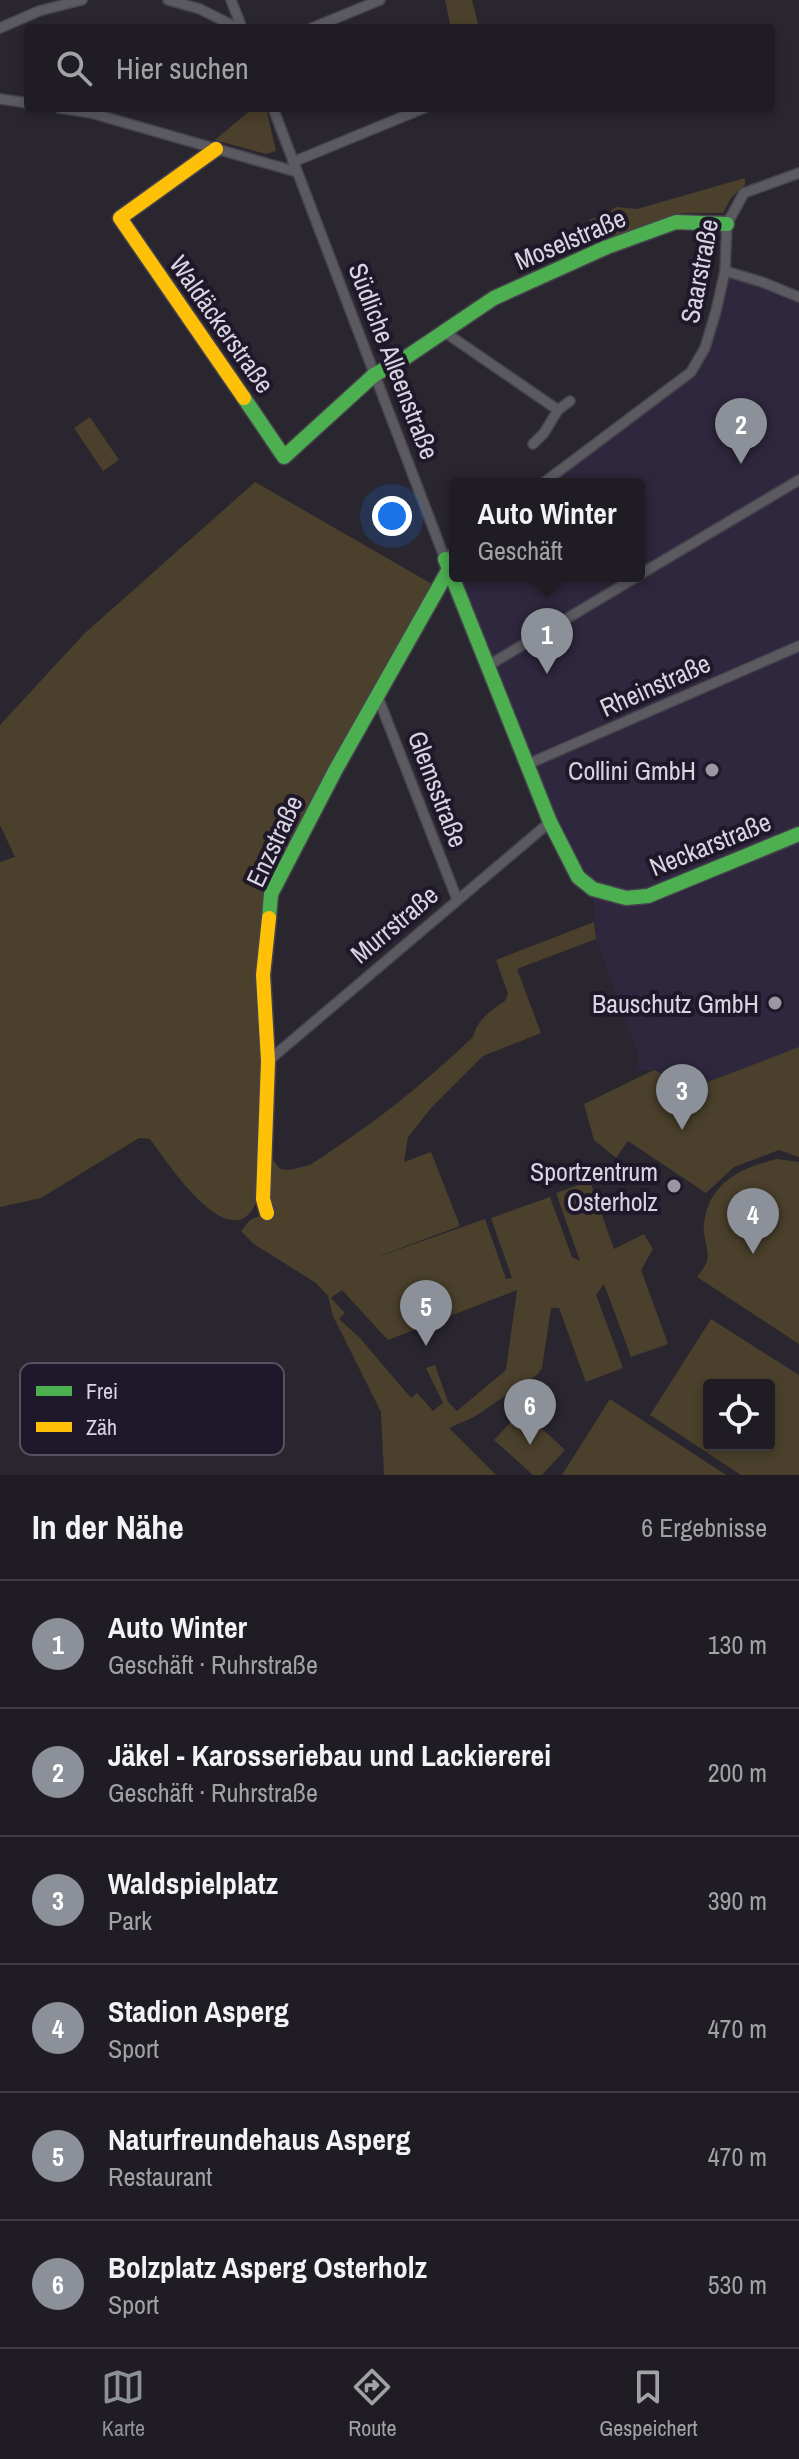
<!DOCTYPE html>
<html lang="de">
<meta charset="utf-8">
<style>
body{margin:0;font-family:"Archivo Narrow",sans-serif;background:#2d2931;color:#f1f3f6}
.controls{position:absolute;right:24px;bottom:24px;display:grid;overflow:hidden;border-radius:8px;box-shadow:0 4px 12px #0003}
.controls button{width:72px;height:72px;display:grid;place-items:center;padding:0;border:0;border-bottom:2px solid #3d3a41;background:#201c24;color:#f1f3f6;font:40px sans-serif}
.you{position:absolute;left:392px;top:516px;width:28px;height:28px;margin:-20px;border:6px solid #fff;border-radius:50%;background:#1a73e8;box-shadow:0 0 0 12px #1a73e833}
.badge{display:grid;place-items:center;width:52px;height:52px;border-radius:50%;background:#8c9099;color:#fff;font-size:26px;font-weight:700}
.pin{position:absolute;translate:-50% -66px;filter:drop-shadow(0 2px 4px #0008)}
.pin::after{content:'';position:absolute;top:42px;width:28px;height:24px;background:inherit;clip-path:polygon(0 0,100% 0,50% 100%)}
.popup{position:absolute;left:449px;top:478px;width:196px;height:104px;box-sizing:border-box;display:grid;place-content:center;border-radius:8px;background:#201c24;filter:drop-shadow(0 2px 6px #0005);font-size:26px;white-space:nowrap;color:#a2a1a6}
.popup b{font-size:30px;color:#f1f3f6}
.popup::after{content:'';position:absolute;left:50%;top:100%;margin-left:-16px;border:16px solid transparent;border-top-color:#201c24}
.list{margin:0;padding:0;list-style:none}
h2{display:flex;justify-content:space-between;align-items:center;height:104px;margin:0;padding:0 32px;font-size:34px}
h2 small{font-size:26px;font-weight:400;color:#a2a1a6}
.list li{display:grid;grid-template-columns:52px 1fr auto;gap:24px;align-items:center;box-sizing:border-box;height:128px;padding:0 32px;border-top:2px solid #3d3a41}
.list b{display:block;font-size:30px;white-space:nowrap}
.list p{margin:0;font-size:26px;white-space:nowrap;color:#a2a1a6}
.list em{font-size:26px;font-style:normal;color:#a2a1a6}
.icon{flex:none;width:44px;height:44px;fill:none;stroke:currentColor;stroke-width:2;stroke-linecap:round;stroke-linejoin:round}
.map{position:relative;flex:none;width:799px;height:1475px;overflow:hidden}
.search{position:absolute;background:#201c24;box-shadow:0 4px 12px #0003;left:24px;right:24px;top:24px;height:88px;display:flex;align-items:center;gap:20px;box-sizing:border-box;padding:0 28px;border-radius:8px;color:#a2a1a6;font-size:30px}
.sheet{height:872px;background:#201c24}
nav{display:flex;justify-content:space-around;align-items:center;box-sizing:border-box;height:112px;border-top:2px solid #3d3a41;background:#201c24;font-size:22px;color:#a2a1a6}
nav a{display:grid;justify-items:center;gap:4px}
nav .on{color:#8c9099}
.map>svg:first-child{display:block}
.built{fill:#2f273d}
.green{fill:#4a402b;fill-rule:evenodd}
.lines{fill:none;stroke-linecap:round;stroke-linejoin:round}
.street-casing{stroke:#46434c;stroke-width:12}
.fast-casing{stroke:#46434c;stroke-width:17}
.slow-casing{stroke:#46434c;stroke-width:17}
.street{stroke:#5c5a61;stroke-width:9}
.fast{stroke:#4caf50;stroke-width:14}
.slow{stroke:#ffc107;stroke-width:14}
.poi-dot{fill:#9b97a2;stroke:#1f182a;stroke-width:3}
.labels{text-anchor:middle;dominant-baseline:central;stroke-width:8;stroke-linejoin:round;paint-order:stroke}
.street-label{font-size:26px;fill:#d8d4e0;stroke:#1f182a}
.poi-label{font-size:26px;fill:#d8d4e0;stroke:#1f182a;text-anchor:end}
.key{fill:#1f182a;stroke:#565061;stroke-width:2}
.key-label{font-size:22px;fill:#d8d4e0}
</style>
<div class="map">
<svg width="799" height="1475" viewBox="0 0 799 1475">
<rect width="100%" height="100%" fill="#2a2630"/>
<polygon class="built" points="725,271 799,297 799,1047 692,1088 654,1070 636,1070 639,1057 596,939 593,889 578,877 445,559 455,551 455,576 639,576 639,484 542,484 691,372 705,347"/>
<g class="green">
<polygon points="445,0 472,0 479,28 451,28"/>
<polygon points="253,108 266,108 276,151 266,154 215,140"/>
<polygon points="745,178 745,185 731,198 723,213 683,213 602,240 589,220 606,214 616,207 637,209"/>
<polygon points="90,417 119,460 103,471 74,428"/>
<path d="M255 482 437 587 271 894 259 1194C237 1268 169 1165 150 1139L139 1138 41 1198 0 1207V862L15 857 0 825V725L85 633Z"/>
<path d="M594 922 596 939 517 969 541 1033 483 1056 432 1107 408 1137 404 1162 431 1152 460 1226 366 1261 485 1219 506 1279 512 1278 491 1218 550 1197 572 1257 580 1261 556 1193 590 1181 614 1249 644 1234 653 1249 641 1270 668 1344 631 1357 604 1284 596 1295 623 1368 586 1382 559 1308H551L542 1368 538 1374 474 1417 449 1428 496 1475H384L381 1412 333 1316 328 1296 316 1283 254 1244 241 1231 250 1220 267 1213 266 1151 280 1169 289 1170 310 1165C369 1127 422 1086 473 1037 477 1020 491 1010 505 1001L508 994 496 960ZM342 1290 388 1340 517 1290 506 1370 457 1411 448 1402 435 1365 426 1368 443 1403 433 1411 417 1393 411 1398 359 1337 339 1319 345 1313 331 1298Z"/>
<polygon points="799,1047 799,1157 779,1150 734,1167 706,1193 628,1141 616,1158 594,1140 584,1104 654,1070 692,1088"/>
<path d="M777 1159 799 1162V1344L697 1277C700 1273 705 1267 707 1261 710 1251 702 1236 704 1224 709 1182 741 1168 777 1159Z"/>
<path d="M711 1319 799 1375V1475H741L650 1415ZM709 1385H769V1445H709Z"/>
<polygon points="610,1399 726,1475 562,1475"/>
<polygon points="522,1410 565,1450 542,1475 533,1475 494,1440"/>
</g>
<g class="lines">
<g class="street-casing">
<g id="street">
<polyline points="168,0 200,9 238,28"/>
<polyline points="231,0 242,28"/>
<polyline points="0,28 39,11 82,0"/>
<polyline points="312,28 380,0"/>
<polyline points="0,99 28,103"/>
<polyline points="59,108 91,113 297,172"/>
<polyline points="273,108 445,559 455,551"/>
<polyline points="293,162 424,108"/>
<polyline points="725,271 762,282 799,297"/>
<polyline points="443,331 558,410 544,433 533,444"/>
<polyline points="558,410 570,401"/>
<polyline points="542,484 691,372 705,348 716,311 725,271 727,224 744,193 799,173"/>
<polyline points="639,575 799,480"/>
<polyline points="489,665 638,576"/>
<polyline points="377,695 457,899"/>
<polyline points="528,764 799,646"/>
<polyline points="268,1061 550,822"/>
</g>
</g>
<g class="fast-casing">
<g id="fast">
<polyline points="244,398 284,457 374,375 405,358 494,298 607,247 676,222 727,224"/>
<polyline points="445,559 550,822 578,877 593,889 626,898 648,896 799,834"/>
<polyline points="269,918 271,894 336,769 449,569"/>
</g>
</g>
<g class="slow-casing">
<g id="slow">
<polyline points="216,149 120,218 244,398"/>
<polyline points="267,1213 263,1199 268,1061 263,975 269,918"/>
</g>
</g>
<use href="#street" class="street"/>
<use href="#fast" class="fast"/>
<use href="#slow" class="slow"/>
</g>
<g class="poi-dot">
<circle cx="712" cy="770" r="8"/>
<circle cx="775" cy="1003" r="8"/>
<circle cx="674" cy="1186" r="8"/>
</g>
<g class="labels">
<g class="street-label">
<text transform="translate(570 239) rotate(-23)">Moselstraße</text>
<text transform="translate(699 271) rotate(-79)">Saarstraße</text>
<text transform="translate(222 324) rotate(55)">Waldäckerstraße</text>
<text transform="translate(394 361) rotate(69)">Südliche Alleenstraße</text>
<text transform="translate(655 685) rotate(-24)">Rheinstraße</text>
<text transform="translate(438 789) rotate(69)">Glemsstraße</text>
<text transform="translate(274 841) rotate(-65)">Enzstraße</text>
<text transform="translate(710 844) rotate(-22)">Neckarstraße</text>
<text transform="translate(394 924) rotate(-40)">Murrstraße</text>
</g>
<g class="poi-label">
<text x="696" y="770">Collini GmbH</text>
<text x="759" y="1003">Bauschutz GmbH</text>
<text x="658" y="1171">Sportzentrum<tspan x="658" dy="30">Osterholz</tspan></text>
</g>
</g>
<rect x="20" y="1363" width="264" height="92" rx="12" class="key"/>
<rect x="36" y="1386" width="36" height="10" fill="#4caf50"/>
<rect x="36" y="1422" width="36" height="10" fill="#ffc107"/>
<g class="key-label">
<text x="86" y="1399">Frei</text>
<text x="86" y="1435">Zäh</text>
</g>
</svg>
<div class="controls">
<button><svg class="icon" aria-label="locate" viewBox="0 0 24 24"><circle cx="12" cy="12" r="6"/><path d="M12 2v4M12 18v4M2 12h4M18 12h4"/></svg></button>
</div>
<div class="you"></div>
<div class="pin badge" style="left:547px;top:674px">1</div>
<div class="popup"><b>Auto Winter</b>Geschäft</div>
<div class="pin badge" style="left:741px;top:464px">2</div>
<div class="pin badge" style="left:682px;top:1130px">3</div>
<div class="pin badge" style="left:753px;top:1254px">4</div>
<div class="pin badge" style="left:426px;top:1346px">5</div>
<div class="pin badge" style="left:530px;top:1445px">6</div>
<div class="search"><svg class="icon" aria-label="search" viewBox="0 0 24 24"><circle cx="10" cy="10" r="6"/><path d="M15 15l6 6"/></svg>Hier suchen</div>
</div>
<section class="sheet">
<h2>In der Nähe<small>6 Ergebnisse</small></h2>
<ul class="list">
<li><span class="badge">1</span><div><b>Auto Winter</b><p>Geschäft · Ruhrstraße</p></div><em>130 m</em></li>
<li><span class="badge">2</span><div><b>Jäkel - Karosseriebau und Lackiererei</b><p>Geschäft · Ruhrstraße</p></div><em>200 m</em></li>
<li><span class="badge">3</span><div><b>Waldspielplatz</b><p>Park</p></div><em>390 m</em></li>
<li><span class="badge">4</span><div><b>Stadion Asperg</b><p>Sport</p></div><em>470 m</em></li>
<li><span class="badge">5</span><div><b>Naturfreundehaus Asperg</b><p>Restaurant</p></div><em>470 m</em></li>
<li><span class="badge">6</span><div><b>Bolzplatz Asperg Osterholz</b><p>Sport</p></div><em>530 m</em></li>
</ul>
</section>
<nav>
<a class="on"><svg class="icon" aria-label="map" viewBox="0 0 24 24"><path d="M3 6l6-2 6 2 6-2v14l-6 2-6-2-6 2zM9 4v14M15 6v14"/></svg>Karte</a>
<a><svg class="icon" aria-label="directions" viewBox="0 0 24 24"><path d="M12 3l9 9-9 9-9-9zM9 14v-3h6M13 9l2 2-2 2"/></svg>Route</a>
<a><svg class="icon" aria-label="saved" viewBox="0 0 24 24"><path d="M7 4h10v16l-5-4-5 4z"/></svg>Gespeichert</a>
</nav>
